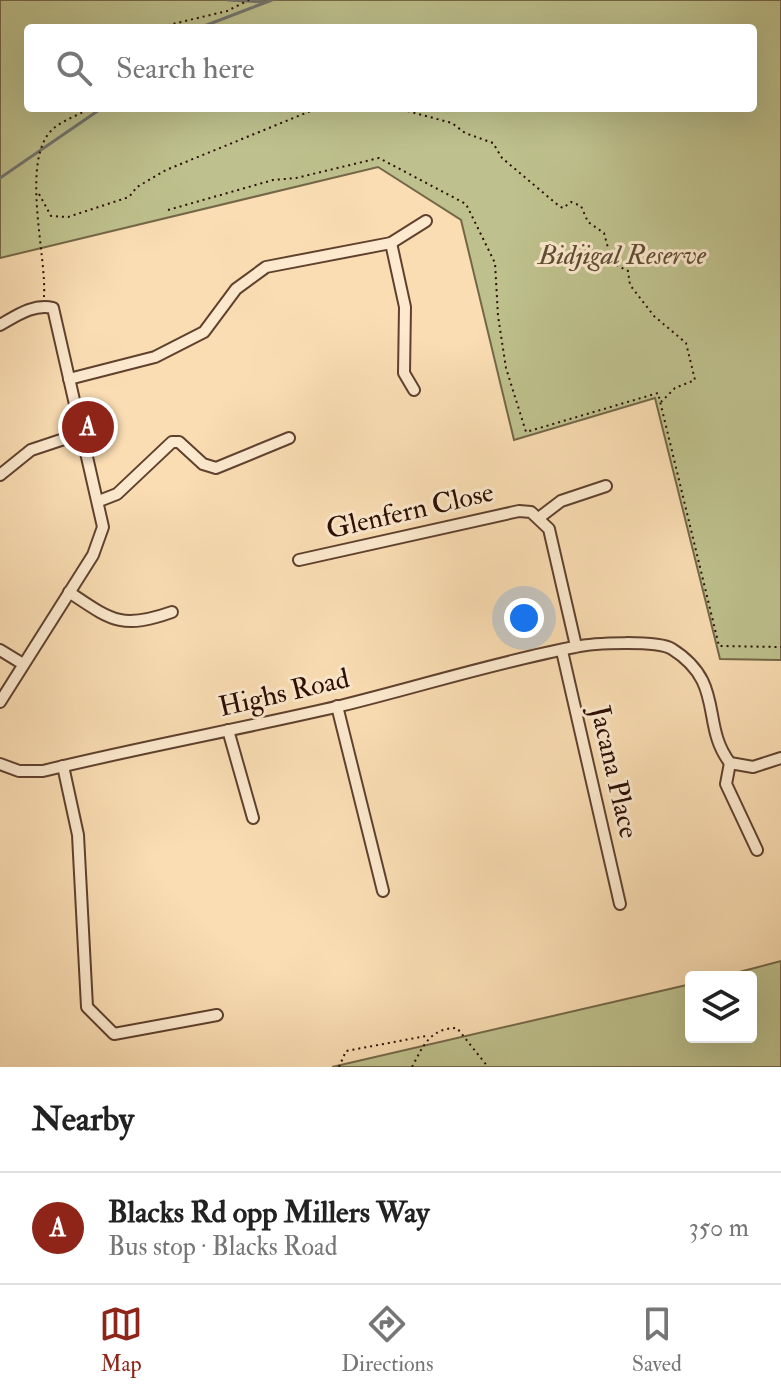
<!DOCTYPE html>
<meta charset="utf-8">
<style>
body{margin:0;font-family:"IM FELL Double Pica",serif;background:#f6f6f6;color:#222}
.controls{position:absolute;right:24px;bottom:24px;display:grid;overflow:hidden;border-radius:8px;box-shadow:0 8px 32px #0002}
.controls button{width:72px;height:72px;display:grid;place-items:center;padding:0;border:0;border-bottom:2px solid #e0e0e0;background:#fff;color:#222;font:40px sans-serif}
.you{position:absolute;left:524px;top:618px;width:28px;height:28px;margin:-20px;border:6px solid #fff;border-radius:50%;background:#1a73e8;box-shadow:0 0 0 12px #1a73e833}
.badge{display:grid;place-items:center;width:52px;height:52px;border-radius:50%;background:#8f2418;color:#fff;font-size:26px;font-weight:700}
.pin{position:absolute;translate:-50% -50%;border:4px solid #fff;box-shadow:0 2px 8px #0006}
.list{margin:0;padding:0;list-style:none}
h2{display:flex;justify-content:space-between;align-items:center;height:104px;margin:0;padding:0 32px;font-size:34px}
h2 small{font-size:26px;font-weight:400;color:#767676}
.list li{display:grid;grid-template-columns:52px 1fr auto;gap:24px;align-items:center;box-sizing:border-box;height:112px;padding:0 32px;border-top:2px solid #e0e0e0}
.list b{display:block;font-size:30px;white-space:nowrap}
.list p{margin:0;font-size:26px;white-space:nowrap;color:#767676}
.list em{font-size:26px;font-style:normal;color:#767676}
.icon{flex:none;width:44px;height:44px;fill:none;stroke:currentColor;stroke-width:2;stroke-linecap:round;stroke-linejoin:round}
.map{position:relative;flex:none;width:781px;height:1067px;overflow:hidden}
.search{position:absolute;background:#fff;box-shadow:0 8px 32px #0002;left:24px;right:24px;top:24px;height:88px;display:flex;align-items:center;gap:20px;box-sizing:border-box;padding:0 28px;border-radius:8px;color:#767676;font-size:30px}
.sheet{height:216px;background:#fff}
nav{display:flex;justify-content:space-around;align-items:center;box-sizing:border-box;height:112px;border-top:2px solid #e0e0e0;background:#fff;font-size:22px;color:#767676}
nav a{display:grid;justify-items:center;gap:4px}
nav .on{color:#8f2418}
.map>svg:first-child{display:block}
.green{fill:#bec18d;stroke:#746748;stroke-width:2;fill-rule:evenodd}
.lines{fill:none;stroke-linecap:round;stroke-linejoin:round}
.stream{stroke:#72756f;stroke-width:3}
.minor-casing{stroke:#5f412e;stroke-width:14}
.path{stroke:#2b0d02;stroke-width:2;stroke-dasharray:2 4;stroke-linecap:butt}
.minor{stroke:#fce9ce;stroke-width:10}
.labels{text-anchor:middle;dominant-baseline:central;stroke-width:6;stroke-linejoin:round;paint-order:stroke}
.park-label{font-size:28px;font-style:italic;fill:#5e4c33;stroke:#fce9ce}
.street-label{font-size:28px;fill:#2b0d02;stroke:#fce9ce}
</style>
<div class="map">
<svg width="781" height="1067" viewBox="0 0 781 1067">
<rect width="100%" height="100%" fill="#faddb3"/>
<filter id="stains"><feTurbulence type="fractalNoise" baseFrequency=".0025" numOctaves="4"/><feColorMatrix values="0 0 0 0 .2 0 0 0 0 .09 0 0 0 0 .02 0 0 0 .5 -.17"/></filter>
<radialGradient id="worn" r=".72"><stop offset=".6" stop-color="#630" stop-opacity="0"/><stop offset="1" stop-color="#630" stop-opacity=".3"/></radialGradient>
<g class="green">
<path d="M0 0H781V660L720 659 655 398 514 440 461 220 378 167 0 258ZM28 28H753V108H28Z"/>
<polygon points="781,961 781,1067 332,1067 691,984 691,1037 751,1037 751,977 720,977"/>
</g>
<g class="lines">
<g class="stream">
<polyline points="228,0 264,2"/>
<polyline points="199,28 272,0"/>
<polyline points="0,178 102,108"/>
</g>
<g class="minor-casing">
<g id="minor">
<polyline points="391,243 405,307 404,373 414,390"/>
<path d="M0 325C16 316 34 303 53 308L103 527 93 555 0 702"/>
<polyline points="69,379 155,357 204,332 236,289 266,267 391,243 426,221"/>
<polyline points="0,475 31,450 82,433"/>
<polyline points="99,501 117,494 172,442 179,442 203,464 216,468 289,438"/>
<polyline points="540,517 561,501 606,486"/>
<polyline points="299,560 519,511 531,512 549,529 576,646"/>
<path d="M69 592C111 620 121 630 172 612"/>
<polyline points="0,650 23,664"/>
<polyline points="562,651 620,904"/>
<polyline points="337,706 383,891"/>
<polyline points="228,730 253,818"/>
<polyline points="730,763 726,784 757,850"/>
<path d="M0 764 19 771H43C141 747 241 729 340 706 418 687 496 662 575 647 593 643 657 640 672 649 726 683 700 724 730 763L753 767 781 758"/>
<polyline points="63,766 78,835 87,1007 114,1034 217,1015"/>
</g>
</g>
<g class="path">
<polyline points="156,28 227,11 249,0"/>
<polyline points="396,108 452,123 465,133 493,143 502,158 559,206 563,208 571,202 581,206 588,222 604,233 612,263 628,271 630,285 654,316 686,343 695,380 675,388 661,402"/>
<polyline points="39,194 51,216 68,217 129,197 137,187 166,170 318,108"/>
<polyline points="168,210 273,180 296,178 379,158 466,204 495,263 498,316 506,368 526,432 658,393 719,646 781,647"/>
<path d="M44 297C47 255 19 157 54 128 64 120 80 114 92 108"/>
<polyline points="339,1067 346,1051 426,1036"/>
<path d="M412 1067C423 1046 430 1028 457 1028L488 1067"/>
</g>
<use href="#minor" class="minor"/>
</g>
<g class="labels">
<g class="park-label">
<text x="622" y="255">Bidjigal Reserve</text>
</g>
<g class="street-label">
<text transform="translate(410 511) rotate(-13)">Glenfern Close</text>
<text transform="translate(284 693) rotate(-13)">Highs Road</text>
<text transform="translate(614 772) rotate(77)">Jacana Place</text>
</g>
</g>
<rect width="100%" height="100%" filter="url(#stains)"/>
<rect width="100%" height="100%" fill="url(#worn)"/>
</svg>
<div class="controls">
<button><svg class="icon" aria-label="layers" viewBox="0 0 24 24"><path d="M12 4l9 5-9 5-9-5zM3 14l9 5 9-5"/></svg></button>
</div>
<div class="you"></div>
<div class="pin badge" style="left:88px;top:427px">A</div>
<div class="search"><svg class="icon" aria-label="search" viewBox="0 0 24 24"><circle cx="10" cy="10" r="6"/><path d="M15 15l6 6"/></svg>Search here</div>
</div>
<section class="sheet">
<h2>Nearby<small></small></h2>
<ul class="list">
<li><span class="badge">A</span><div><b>Blacks Rd opp Millers Way</b><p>Bus stop · Blacks Road</p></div><em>350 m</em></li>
</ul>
</section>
<nav>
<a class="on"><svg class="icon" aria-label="map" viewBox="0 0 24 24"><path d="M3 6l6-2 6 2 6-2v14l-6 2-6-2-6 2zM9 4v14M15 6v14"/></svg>Map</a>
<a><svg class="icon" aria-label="directions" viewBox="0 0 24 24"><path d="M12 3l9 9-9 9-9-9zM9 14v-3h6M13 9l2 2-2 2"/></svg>Directions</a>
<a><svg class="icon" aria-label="saved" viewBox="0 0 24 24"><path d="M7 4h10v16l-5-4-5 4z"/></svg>Saved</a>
</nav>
